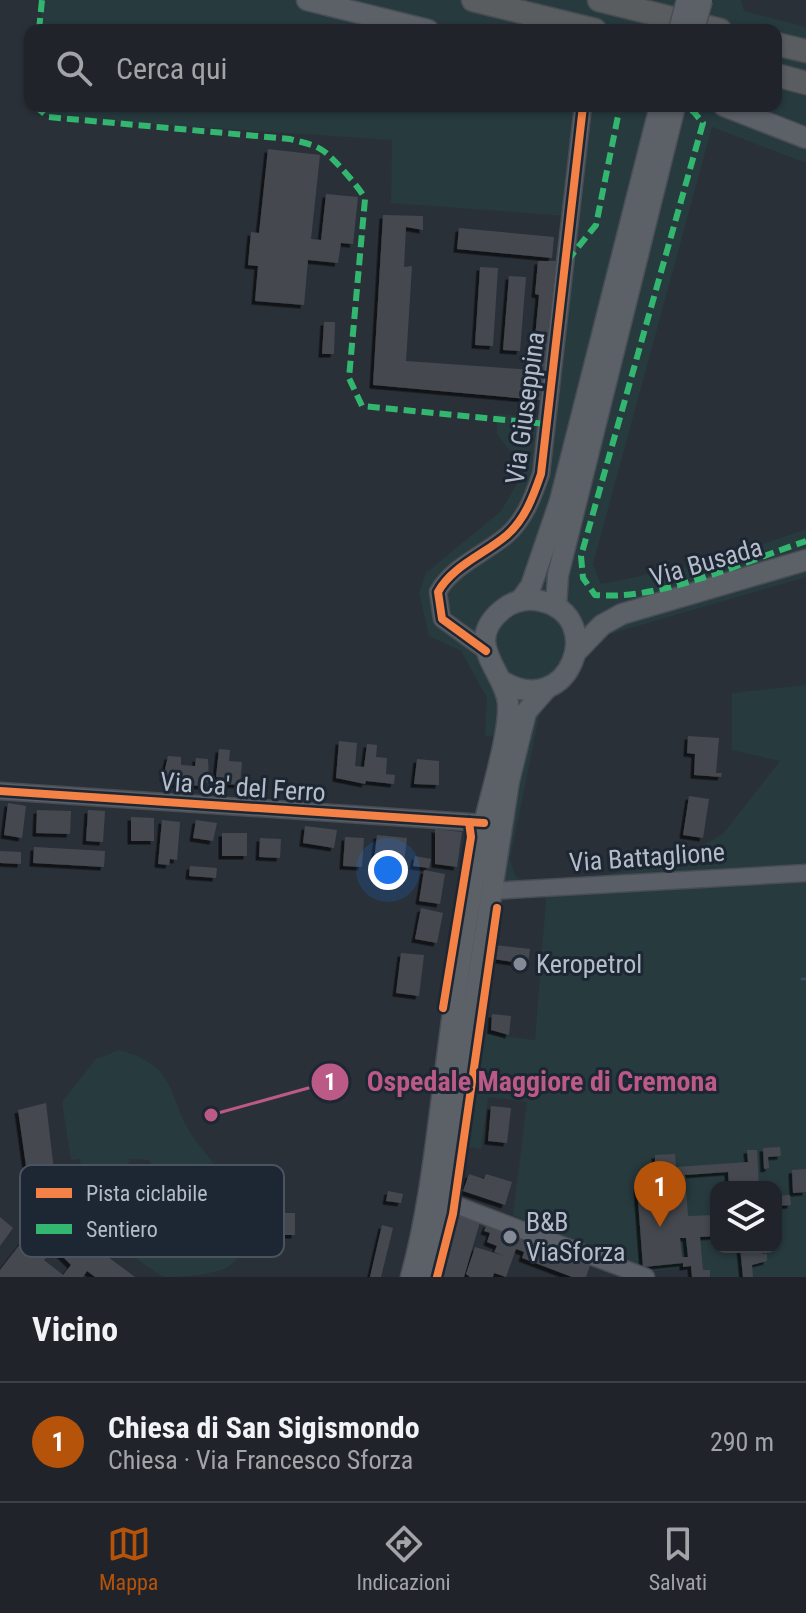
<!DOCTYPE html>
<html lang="it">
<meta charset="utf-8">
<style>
body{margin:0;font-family:"Roboto Condensed",sans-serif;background:#282c32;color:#f1f3f6}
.controls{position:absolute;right:24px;bottom:24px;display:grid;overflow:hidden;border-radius:16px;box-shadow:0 2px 6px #0004}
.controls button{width:72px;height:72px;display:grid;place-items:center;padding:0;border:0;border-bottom:2px solid #3d4147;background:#20242a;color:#f1f3f6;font:40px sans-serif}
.you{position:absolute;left:388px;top:870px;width:28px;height:28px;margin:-20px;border:6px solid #fff;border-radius:50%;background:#1a73e8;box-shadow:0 0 0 12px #1a73e833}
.badge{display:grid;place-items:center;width:52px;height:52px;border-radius:50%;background:#b45309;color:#fff;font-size:26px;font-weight:700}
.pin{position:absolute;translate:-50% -66px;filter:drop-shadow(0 2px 4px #0008)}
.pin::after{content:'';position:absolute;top:42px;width:28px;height:24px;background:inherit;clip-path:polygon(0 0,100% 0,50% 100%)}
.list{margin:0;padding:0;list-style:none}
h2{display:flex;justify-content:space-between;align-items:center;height:104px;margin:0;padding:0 32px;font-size:34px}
h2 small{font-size:26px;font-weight:400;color:#a2a4a8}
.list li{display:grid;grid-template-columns:52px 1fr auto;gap:24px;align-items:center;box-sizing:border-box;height:120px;padding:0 32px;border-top:2px solid #3d4147}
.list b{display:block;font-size:30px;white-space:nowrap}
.list p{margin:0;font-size:26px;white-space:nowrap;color:#a2a4a8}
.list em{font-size:26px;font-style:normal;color:#a2a4a8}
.icon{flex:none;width:44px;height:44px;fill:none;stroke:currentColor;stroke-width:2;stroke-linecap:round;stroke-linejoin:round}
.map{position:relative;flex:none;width:806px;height:1277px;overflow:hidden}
.search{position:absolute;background:#20242a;box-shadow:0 2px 6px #0004;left:24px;right:24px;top:24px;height:88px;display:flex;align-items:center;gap:20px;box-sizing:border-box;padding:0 28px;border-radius:16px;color:#a2a4a8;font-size:30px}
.sheet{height:224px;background:#20242a}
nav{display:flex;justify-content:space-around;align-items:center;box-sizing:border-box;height:112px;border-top:2px solid #3d4147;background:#20242a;font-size:22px;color:#a2a4a8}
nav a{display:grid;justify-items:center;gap:4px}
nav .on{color:#b45309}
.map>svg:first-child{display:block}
.green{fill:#273a3e;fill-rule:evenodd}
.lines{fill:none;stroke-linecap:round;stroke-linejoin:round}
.stream{stroke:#384963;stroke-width:3}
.building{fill:#444950;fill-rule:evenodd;filter:url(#shadow)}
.minor-casing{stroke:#484c53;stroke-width:19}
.major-casing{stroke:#484c55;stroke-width:23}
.highway-casing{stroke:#474c53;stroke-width:25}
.minor{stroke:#5a5e66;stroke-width:16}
.major{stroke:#5c6168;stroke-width:20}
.highway{stroke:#5a5d60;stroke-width:22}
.major-bridge-casing{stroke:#484c55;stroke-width:23;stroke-linecap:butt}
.major-bridge{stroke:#5c6168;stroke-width:20}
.quiet{stroke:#33b770;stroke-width:6;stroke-dasharray:12 6;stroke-linecap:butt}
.cycleway-casing{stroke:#1d2633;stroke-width:13}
.cycleway{stroke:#f48246;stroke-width:8}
.poi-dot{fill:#848b96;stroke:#1d2633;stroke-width:3}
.labels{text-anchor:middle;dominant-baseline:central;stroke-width:6;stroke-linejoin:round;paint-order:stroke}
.street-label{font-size:26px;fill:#b4bcc9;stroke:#1d2633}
.poi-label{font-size:26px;fill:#b4bcc9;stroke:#1d2633;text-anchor:start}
.key{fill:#1d2633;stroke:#4a5360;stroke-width:2}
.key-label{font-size:22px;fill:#b4bcc9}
.leader{fill:none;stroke:#bc5a87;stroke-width:3}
.callout-dot{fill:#bc5a87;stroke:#1d2633;stroke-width:3}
.mark-label{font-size:24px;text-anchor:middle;font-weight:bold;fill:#fff}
.callout-label{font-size:28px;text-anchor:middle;font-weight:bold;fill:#bc5a87;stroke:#1d2633;stroke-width:6;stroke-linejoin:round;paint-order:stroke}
</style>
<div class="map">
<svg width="806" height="1277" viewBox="0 0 806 1277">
<defs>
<filter id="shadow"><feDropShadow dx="-3.5" dy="3.5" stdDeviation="0" flood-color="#0009"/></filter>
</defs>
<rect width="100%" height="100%" fill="#2a3038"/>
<g class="green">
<polygon points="43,0 741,0 744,11 806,27 806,163 712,127 593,564 601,584 711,562 806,529 806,577 610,634 593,646 569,687 541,707 510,859 515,875 527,888 472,890 503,733 485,737 487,698 461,651 429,636 419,593 426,573 501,511 525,470 527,453 509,450 497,434 497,414 546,418 567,216 391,203 392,140 49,117 35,106 776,106 776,30 39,30"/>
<path d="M806 685V1277H691L690 1267 646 1272 513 1215 527 1102 488 1097 481 1149 460 1146 475 1033 535 1040 547 887 677 860 723 834 780 761 732 750V693ZM716 1187H776V1247H716Z"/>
<path d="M119 1050C180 1066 166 1098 194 1138 218 1172 253 1200 242 1245 238 1262 229 1269 214 1272 200 1276 179 1277 165 1277 150 1272 98 1226 82 1214L128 1186 131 1191 150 1192 157 1174 149 1160 130 1159 123 1176 125 1182 81 1208 76 1174 82 1173 80 1159 71 1160 62 1102 96 1059Z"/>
</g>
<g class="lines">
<polyline class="stream" points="802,979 806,979"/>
</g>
<g class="building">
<polygon points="268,149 320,155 311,239 321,240 326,194 358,197 353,244 341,243 338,263 308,260 304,305 255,301 258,266 248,265 251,232 259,233"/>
<polygon points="383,215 423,216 423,230 406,227 404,267 412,266 406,361 532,370 539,295 535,294 538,261 556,261 540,400 373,385"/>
<polygon points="459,228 554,237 552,258 457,249"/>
<polygon points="480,267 498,268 493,346 475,345"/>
<polygon points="509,276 526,277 520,351 503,350"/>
<polygon points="324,322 335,322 334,354 322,354"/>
<polygon points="688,736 719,738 716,773 722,773 721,777 694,775 695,754 687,753"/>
<polygon points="339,741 357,743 355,766 364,767 367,744 377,745 376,757 387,758 386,774 395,775 394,784 366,781 365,784 336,778"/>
<polygon points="219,749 230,750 229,761 242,762 240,785 227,784 228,778 216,777"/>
<polygon points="168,756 181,757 181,765 195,766 196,758 208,759 209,783 203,782 203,786 169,784 170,778 163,778"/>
<polygon points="417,759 439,761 439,785 414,784"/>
<polygon points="689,796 709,799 703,838 683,835"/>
<polygon points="8,803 26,806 22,838 4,835"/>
<polygon points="37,810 71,811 70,834 36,833"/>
<polygon points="88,810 105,811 103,842 86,841"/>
<polygon points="131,817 154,818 154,841 131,841"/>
<polygon points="162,820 180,822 177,860 170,859 169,865 158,864"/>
<polygon points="196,820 217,823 213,841 193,838"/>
<polygon points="305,826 337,830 334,848 303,843"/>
<polygon points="435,829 462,832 457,867 435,864"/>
<rect x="222" y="833" width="25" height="23"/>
<polygon points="377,835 407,838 403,871 373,868"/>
<polygon points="345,837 364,838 362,867 343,866"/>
<polygon points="260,838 281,839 280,858 259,857"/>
<polygon points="34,847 105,851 104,867 33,863"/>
<polygon points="0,851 21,852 21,864 0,863"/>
<polygon points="415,856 431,859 429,868 413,866"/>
<polygon points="190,866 217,868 216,878 189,876"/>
<polygon points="424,870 445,874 440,904 419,901"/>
<polygon points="421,908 443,913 437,943 415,939"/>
<polygon points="494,945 530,949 528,964 493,959"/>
<polygon points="401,953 424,955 419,996 396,993"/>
<polygon points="492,1014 511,1016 509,1035 491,1030"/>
<path d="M46 1103 55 1179 72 1176 74 1189 57 1192 63 1214 77 1234 135 1277H95L87 1271 83 1277H0V1270L31 1230 41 1232 33 1215 18 1110ZM54 1248 71 1265 63 1275 44 1260Z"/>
<polygon points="491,1106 511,1108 507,1143 488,1141"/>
<polygon points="780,1147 781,1156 768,1157 769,1168 764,1169 763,1148"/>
<path d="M747 1150H757L759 1187H729L728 1172 685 1175 688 1216 716 1215V1236L700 1237 703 1270H710V1277H692L691 1266 683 1267V1263L643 1267 637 1187 644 1186 643 1176 655 1168V1155L675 1154 676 1167H663L670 1176 676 1177V1167L748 1162ZM680 1238H686L688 1257H682Z"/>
<polygon points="806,1169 806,1192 793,1193 792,1170"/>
<polygon points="469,1174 484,1179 486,1174 512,1182 505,1205 463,1191"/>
<polygon points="388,1191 403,1194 401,1203 386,1201"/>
<polygon points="790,1195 791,1205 776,1206 776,1196"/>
<polygon points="459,1208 482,1215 464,1277 439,1277"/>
<polygon points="283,1213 295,1213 295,1235 284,1235"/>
<polygon points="0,1217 13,1228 0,1246"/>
<polygon points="487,1224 591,1263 586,1277 572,1277 522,1258 524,1252 516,1249 506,1277 494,1273 493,1277 470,1277 466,1274 475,1247 505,1256 494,1252 497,1246 487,1242 490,1233 484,1231"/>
<polygon points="382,1225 393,1228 381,1277 370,1277"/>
<polygon points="740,1247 761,1247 762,1254 767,1254 767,1261 752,1265 753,1277 743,1277"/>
</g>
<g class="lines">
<g class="minor-casing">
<g id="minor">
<path d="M486 651 442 619 438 592C452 566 485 554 507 535 525 519 533 497 541 474L583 106"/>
<polyline points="0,791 484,823"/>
<polyline points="491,891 806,873"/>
<polyline points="443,1200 646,1277"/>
</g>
</g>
<g class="major-casing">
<g id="major">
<polyline points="307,0 428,30"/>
<polyline points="724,106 806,138"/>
<polyline points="520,601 531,586 560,501 660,106"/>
<polyline points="556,607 558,575 675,106"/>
<polyline points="576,652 602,625 622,614 806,560"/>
<path d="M411 1277C429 1211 436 1142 445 1074 455 993 467 913 482 834 489 798 510 736 508 703 505 671 462 643 502 610 513 601 527 598 541 601 608 616 570 722 502 681"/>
<polyline points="427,1277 436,1247 509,781 526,712 547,688"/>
</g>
</g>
<g class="highway-casing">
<g id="highway">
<polyline points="473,0 595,30"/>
<polyline points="599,0 720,30"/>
<polyline points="776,44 806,51"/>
<polyline points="776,75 806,83"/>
</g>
</g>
<use href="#minor" class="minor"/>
<use href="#major" class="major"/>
<use href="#highway" class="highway"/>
<g class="major-bridge-casing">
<g id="major-bridge">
<polyline points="679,30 687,0"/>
<polyline points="694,30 702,0"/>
</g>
</g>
<use href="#major-bridge" class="major-bridge"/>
<g class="quiet">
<polyline points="39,30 42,0"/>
<path d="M35 106 48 117 290 139C300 142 313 144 322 150 331 155 362 190 365 199L349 378 362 406 546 424"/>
<path d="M673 106 693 111 703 123 581 556 583 578 595 595C660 601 744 562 806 541"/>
<polyline points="567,261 596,225 620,106"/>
</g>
<g class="cycleway-casing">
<g id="cycleway">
<path d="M486 651 442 619 438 592C452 566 485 554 507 535 525 519 533 497 541 474L583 106"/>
<polyline points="0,791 484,823"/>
<polyline points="443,1008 471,837 469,822"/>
<polyline points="437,1277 453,1214 497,908"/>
</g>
</g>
<use href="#cycleway" class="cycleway"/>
</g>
<g class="poi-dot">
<circle cx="520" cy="964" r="8"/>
<circle cx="510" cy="1237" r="8"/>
</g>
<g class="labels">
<g class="street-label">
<text transform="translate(525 408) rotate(-82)">Via Giuseppina</text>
<text transform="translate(706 562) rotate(-16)">Via Busada</text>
<text transform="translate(243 787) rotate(4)">Via Ca' del Ferro</text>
<text transform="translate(647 857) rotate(-4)">Via Battaglione</text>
</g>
<g class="poi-label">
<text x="536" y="964">Keropetrol</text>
<text x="526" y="1222">B&amp;B<tspan x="526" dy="30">ViaSforza</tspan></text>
</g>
</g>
<rect x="20" y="1165" width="264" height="92" rx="12" class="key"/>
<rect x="36" y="1188" width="36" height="10" fill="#f48246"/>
<rect x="36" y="1224" width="36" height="10" fill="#33b770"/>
<g class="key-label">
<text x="86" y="1201">Pista ciclabile</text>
<text x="86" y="1237">Sentiero</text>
</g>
<path class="leader" d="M211 1115L330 1082"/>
<g class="callout-dot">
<circle cx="211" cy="1115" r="8"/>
<circle cx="330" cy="1082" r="20"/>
</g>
<g class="mark-label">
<text x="330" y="1090">1</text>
</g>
<g class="callout-label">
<text x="542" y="1091">Ospedale Maggiore di Cremona</text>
</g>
</svg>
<div class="controls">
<button><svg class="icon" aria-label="layers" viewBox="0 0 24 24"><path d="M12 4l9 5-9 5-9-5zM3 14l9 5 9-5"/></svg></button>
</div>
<div class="you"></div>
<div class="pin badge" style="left:660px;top:1227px">1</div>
<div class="search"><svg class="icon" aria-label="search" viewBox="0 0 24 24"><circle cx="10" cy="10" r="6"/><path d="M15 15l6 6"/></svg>Cerca qui</div>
</div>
<section class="sheet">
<h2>Vicino<small></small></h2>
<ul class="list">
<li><span class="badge">1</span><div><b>Chiesa di San Sigismondo</b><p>Chiesa · Via Francesco Sforza</p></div><em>290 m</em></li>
</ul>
</section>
<nav>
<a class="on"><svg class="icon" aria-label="map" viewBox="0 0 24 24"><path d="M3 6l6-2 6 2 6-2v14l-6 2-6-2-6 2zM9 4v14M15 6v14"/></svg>Mappa</a>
<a><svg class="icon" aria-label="directions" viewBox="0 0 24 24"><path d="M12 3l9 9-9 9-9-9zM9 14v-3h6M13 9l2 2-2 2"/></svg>Indicazioni</a>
<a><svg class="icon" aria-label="saved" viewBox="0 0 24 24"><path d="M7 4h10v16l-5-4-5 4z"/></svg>Salvati</a>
</nav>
